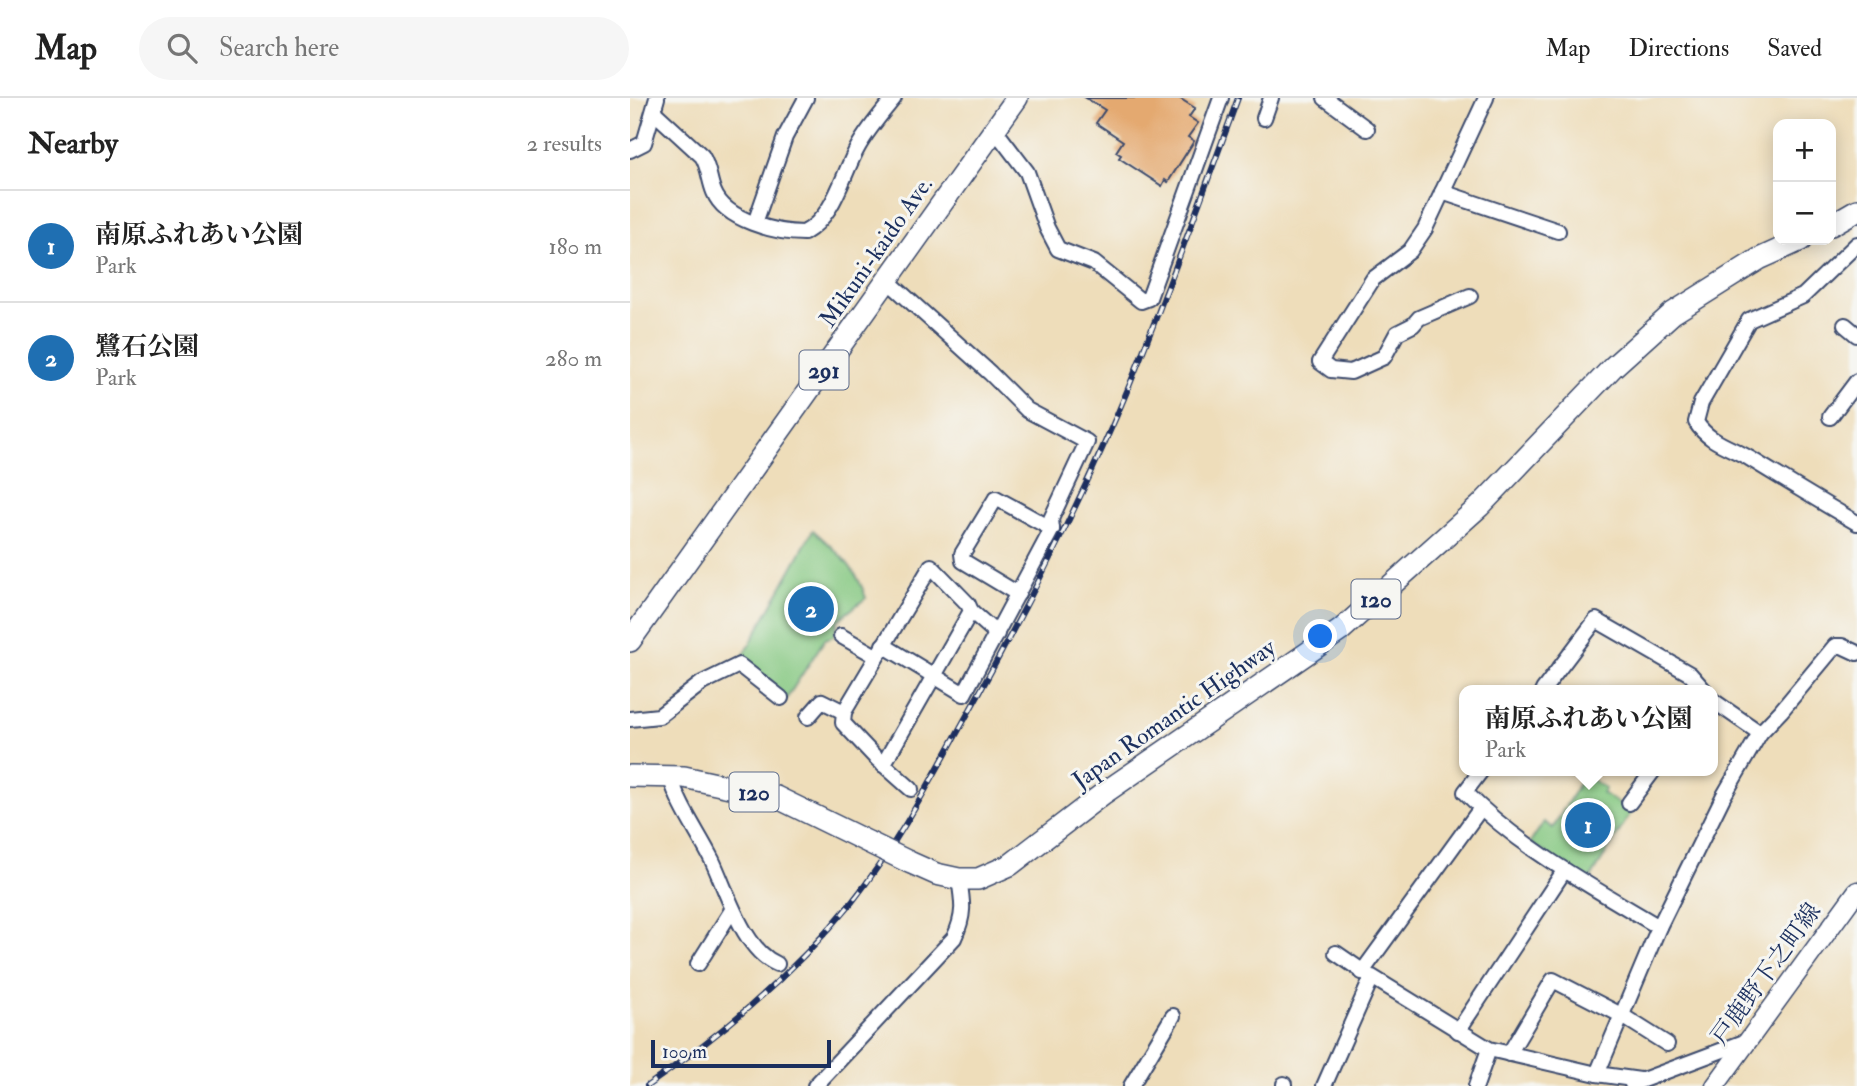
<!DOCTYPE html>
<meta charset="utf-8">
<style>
body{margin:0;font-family:"IM FELL Double Pica","Noto Serif JP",serif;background:#f6f6f6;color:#222}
.controls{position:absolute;right:21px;top:21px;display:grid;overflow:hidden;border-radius:14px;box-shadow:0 4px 18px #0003}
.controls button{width:63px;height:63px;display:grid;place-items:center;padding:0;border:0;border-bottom:2px solid #e0e0e0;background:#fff;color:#222;font:35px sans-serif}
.scale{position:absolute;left:21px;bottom:18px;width:180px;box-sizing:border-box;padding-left:7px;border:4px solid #1b2f5e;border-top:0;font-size:19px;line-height:24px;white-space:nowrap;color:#1b2f5e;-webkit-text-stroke:5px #f6f6f2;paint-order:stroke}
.you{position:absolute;left:691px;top:539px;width:24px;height:24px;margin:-18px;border:5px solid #fff;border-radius:50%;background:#1a73e8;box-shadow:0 0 0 10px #1a73e833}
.badge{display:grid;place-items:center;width:46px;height:46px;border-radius:50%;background:#1f6fb2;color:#fff;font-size:23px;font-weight:700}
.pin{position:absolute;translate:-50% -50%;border:4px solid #fff;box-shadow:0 2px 7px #0006}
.popup{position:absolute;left:829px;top:587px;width:259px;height:91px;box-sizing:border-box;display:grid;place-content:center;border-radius:14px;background:#fff;filter:drop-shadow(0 2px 5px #0005);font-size:23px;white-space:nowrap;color:#767676}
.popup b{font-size:26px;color:#222}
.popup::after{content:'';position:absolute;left:50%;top:100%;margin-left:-14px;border:14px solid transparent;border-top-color:#fff}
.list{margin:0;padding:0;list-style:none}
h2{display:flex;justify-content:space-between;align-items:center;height:91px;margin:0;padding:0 28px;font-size:30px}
h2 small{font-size:23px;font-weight:400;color:#767676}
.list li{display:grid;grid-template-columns:46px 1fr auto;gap:21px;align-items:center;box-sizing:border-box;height:112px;padding:0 28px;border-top:2px solid #e0e0e0}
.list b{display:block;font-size:26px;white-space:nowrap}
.list p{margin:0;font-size:23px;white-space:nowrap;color:#767676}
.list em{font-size:23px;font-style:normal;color:#767676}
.icon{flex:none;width:38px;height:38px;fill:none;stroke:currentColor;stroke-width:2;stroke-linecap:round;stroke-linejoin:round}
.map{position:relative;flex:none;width:1227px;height:988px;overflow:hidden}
header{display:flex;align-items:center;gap:42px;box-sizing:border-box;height:98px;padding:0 35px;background:#fff;border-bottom:2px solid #e0e0e0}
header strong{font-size:33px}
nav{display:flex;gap:38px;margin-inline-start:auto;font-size:24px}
.search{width:490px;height:63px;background:#f6f6f6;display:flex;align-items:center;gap:18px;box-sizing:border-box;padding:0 24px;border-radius:38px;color:#767676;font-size:26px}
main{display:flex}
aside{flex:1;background:#fff}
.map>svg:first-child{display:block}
.green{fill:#84c780;stroke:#507b6f;stroke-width:2}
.building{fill:#e4a96f}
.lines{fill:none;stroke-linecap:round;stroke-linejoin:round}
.minor-casing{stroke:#3b496c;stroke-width:18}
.major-casing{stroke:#3b496c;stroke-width:21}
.highway-casing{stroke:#3b496c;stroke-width:24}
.minor{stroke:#fff;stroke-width:14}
.major{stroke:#fff;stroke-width:18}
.highway{stroke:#fff;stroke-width:21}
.rail-casing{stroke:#1b2f5e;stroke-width:6}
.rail{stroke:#f6f6f2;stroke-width:3.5;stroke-dasharray:10;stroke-linecap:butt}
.highway-bridge-casing{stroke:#3b496c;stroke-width:24;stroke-linecap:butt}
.highway-bridge{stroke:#fff;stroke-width:21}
.labels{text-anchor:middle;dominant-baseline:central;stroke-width:6;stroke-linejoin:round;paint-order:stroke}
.shield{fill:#f6f6f2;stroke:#5d6b8a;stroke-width:2}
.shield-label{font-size:23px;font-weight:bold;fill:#1b2f5e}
.street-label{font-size:24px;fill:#1b2f5e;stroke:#f6f6f2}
</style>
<header>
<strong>Map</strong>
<div class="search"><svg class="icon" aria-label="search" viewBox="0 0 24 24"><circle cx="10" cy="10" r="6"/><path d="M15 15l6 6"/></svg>Search here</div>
<nav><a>Map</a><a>Directions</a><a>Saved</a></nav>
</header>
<main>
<aside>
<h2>Nearby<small>2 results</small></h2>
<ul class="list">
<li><span class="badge">1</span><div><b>南原ふれあい公園</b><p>Park</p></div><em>180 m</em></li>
<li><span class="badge">2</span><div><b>鷺石公園</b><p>Park</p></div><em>280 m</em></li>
</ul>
</aside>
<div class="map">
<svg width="1227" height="988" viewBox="0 0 1227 988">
<rect width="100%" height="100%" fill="#f6f6f2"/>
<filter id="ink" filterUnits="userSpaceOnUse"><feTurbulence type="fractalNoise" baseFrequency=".0143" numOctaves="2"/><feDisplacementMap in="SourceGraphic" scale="14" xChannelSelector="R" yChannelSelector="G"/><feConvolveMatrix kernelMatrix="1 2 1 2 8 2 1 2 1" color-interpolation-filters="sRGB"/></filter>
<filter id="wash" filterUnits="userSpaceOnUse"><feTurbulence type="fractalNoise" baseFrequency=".00686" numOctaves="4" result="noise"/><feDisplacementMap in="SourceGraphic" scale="28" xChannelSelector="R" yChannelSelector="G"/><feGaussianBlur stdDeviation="1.57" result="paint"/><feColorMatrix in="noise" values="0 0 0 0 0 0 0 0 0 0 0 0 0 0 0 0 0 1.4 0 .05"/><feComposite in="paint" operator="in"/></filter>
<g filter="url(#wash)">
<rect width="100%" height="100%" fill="#eeddba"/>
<g class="green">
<path d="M183 432C207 454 226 468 236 500L208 522 204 538 195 541 155 603 110 564Z"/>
<polygon points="954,677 975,690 972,695 993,708 1005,708 959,783 900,745 914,724 923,730"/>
</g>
<g id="blocks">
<polygon class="building" points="456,0 549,0 565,10 559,19 568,25 558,39 564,43 538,84 535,82 532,88 489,60 491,57 486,54 493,43 466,25 475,12"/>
</g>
</g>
<g filter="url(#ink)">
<use href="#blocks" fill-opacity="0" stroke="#3b496c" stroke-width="2"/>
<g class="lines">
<g class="minor-casing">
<g id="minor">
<polyline points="695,0 737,31"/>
<path d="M24 14 72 58C79 69 79 82 84 94 95 122 146 135 174 135 205 118 212 77 228 49 238 31 251 16 264 0"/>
<polyline points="634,20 641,0"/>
<polyline points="365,32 397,74 417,130 428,151 464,165 511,203 519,200 591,0"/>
<polyline points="0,52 14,45 27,0"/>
<polyline points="812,94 928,133"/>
<polyline points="125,125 155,39 176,0"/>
<path d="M1227 146 1173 198 1119 222 1071 305 1066 324C1078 344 1100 349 1119 360 1155 382 1191 404 1227 425"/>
<polyline points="840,198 789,220 783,227 767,235 754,259 721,274 701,272 690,264 743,181 780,153 795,131 856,0"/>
<polyline points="1215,227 1227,237"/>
<polyline points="1200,319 1227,283"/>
<polyline points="388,496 333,463 332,456 366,400 422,431"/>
<polyline points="341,513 367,536"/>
<polyline points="211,538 246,558"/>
<polyline points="253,547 334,596 422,431 421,421 457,344 397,312 360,275 258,183"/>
<polyline points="913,592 966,522 1060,576 1074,592"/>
<polyline points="1082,602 1130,635"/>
<polyline points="178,619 192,603 214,614"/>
<polyline points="0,621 29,618 72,585 109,567 151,600"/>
<polyline points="253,667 341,513 338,506 301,468 214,614 213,625 245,659 281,691"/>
<path d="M851 673 835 694C890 750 962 789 1029 829"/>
<path d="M40 678C49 709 68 734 82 762 97 793 113 852 147 866"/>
<polyline points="999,705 1023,673"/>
<polyline points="706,855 738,877"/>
<polyline points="68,866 102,812"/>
<polyline points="732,874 851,710"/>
<polyline points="828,933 934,773"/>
<polyline points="879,956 923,882 991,917 1037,946"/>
<polyline points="967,976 1029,829 1093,699 1130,635 1151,613 1205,548 1212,548 1227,555"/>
<polyline points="1002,986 1117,943"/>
<path d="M185 988 324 840C335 817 333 805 329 781"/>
<polyline points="501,988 543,918"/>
<polyline points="654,988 654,986"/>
<polyline points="694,988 742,879 859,951 967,976 1010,982"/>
<polyline points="846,988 859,951"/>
</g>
</g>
<g class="major-casing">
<polyline id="major" points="1085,988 1227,793"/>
</g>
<g class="highway-casing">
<g id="highway">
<polyline points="1201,127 1227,112"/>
<polyline points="0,543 387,0"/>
<polyline points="0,678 54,679 146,699 238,744"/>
<polyline points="279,764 306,776 329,781 348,781 380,767 474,695 711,532 850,408 983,269 1043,215 1129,161 1171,142"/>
</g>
</g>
<use href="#minor" class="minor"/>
<use href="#major" class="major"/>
<use href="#highway" class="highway"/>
<g class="rail-casing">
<path id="rail" d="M17 988C92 936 164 875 222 804 267 747 301 682 336 619 396 511 453 400 500 286 538 192 573 96 608 0"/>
</g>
<use href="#rail" class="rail"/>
<g class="highway-bridge-casing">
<polyline id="highway-bridge" points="238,744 279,764"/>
</g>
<use href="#highway-bridge" class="highway-bridge"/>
</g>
</g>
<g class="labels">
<g class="shield">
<rect x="169.5" y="252.5" width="49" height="39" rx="5"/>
<rect x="721.5" y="481.5" width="49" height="39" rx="5"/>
<rect x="99.5" y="674.5" width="49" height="39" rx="5"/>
</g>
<g class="shield-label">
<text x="194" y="272">291</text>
<text x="746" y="501">120</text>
<text x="124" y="694">120</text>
</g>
<g class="street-label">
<text transform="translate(246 154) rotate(-55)">Mikuni-kaido Ave.</text>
<text transform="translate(544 616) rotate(-35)">Japan Romantic Highway</text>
<text transform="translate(1136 876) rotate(-54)">戸鹿野下之町線</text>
</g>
</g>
</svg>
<div class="controls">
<button>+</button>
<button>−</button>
</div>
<div class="scale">100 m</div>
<div class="you"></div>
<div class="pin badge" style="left:958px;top:727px">1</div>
<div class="popup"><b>南原ふれあい公園</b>Park</div>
<div class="pin badge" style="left:181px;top:511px">2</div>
</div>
</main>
